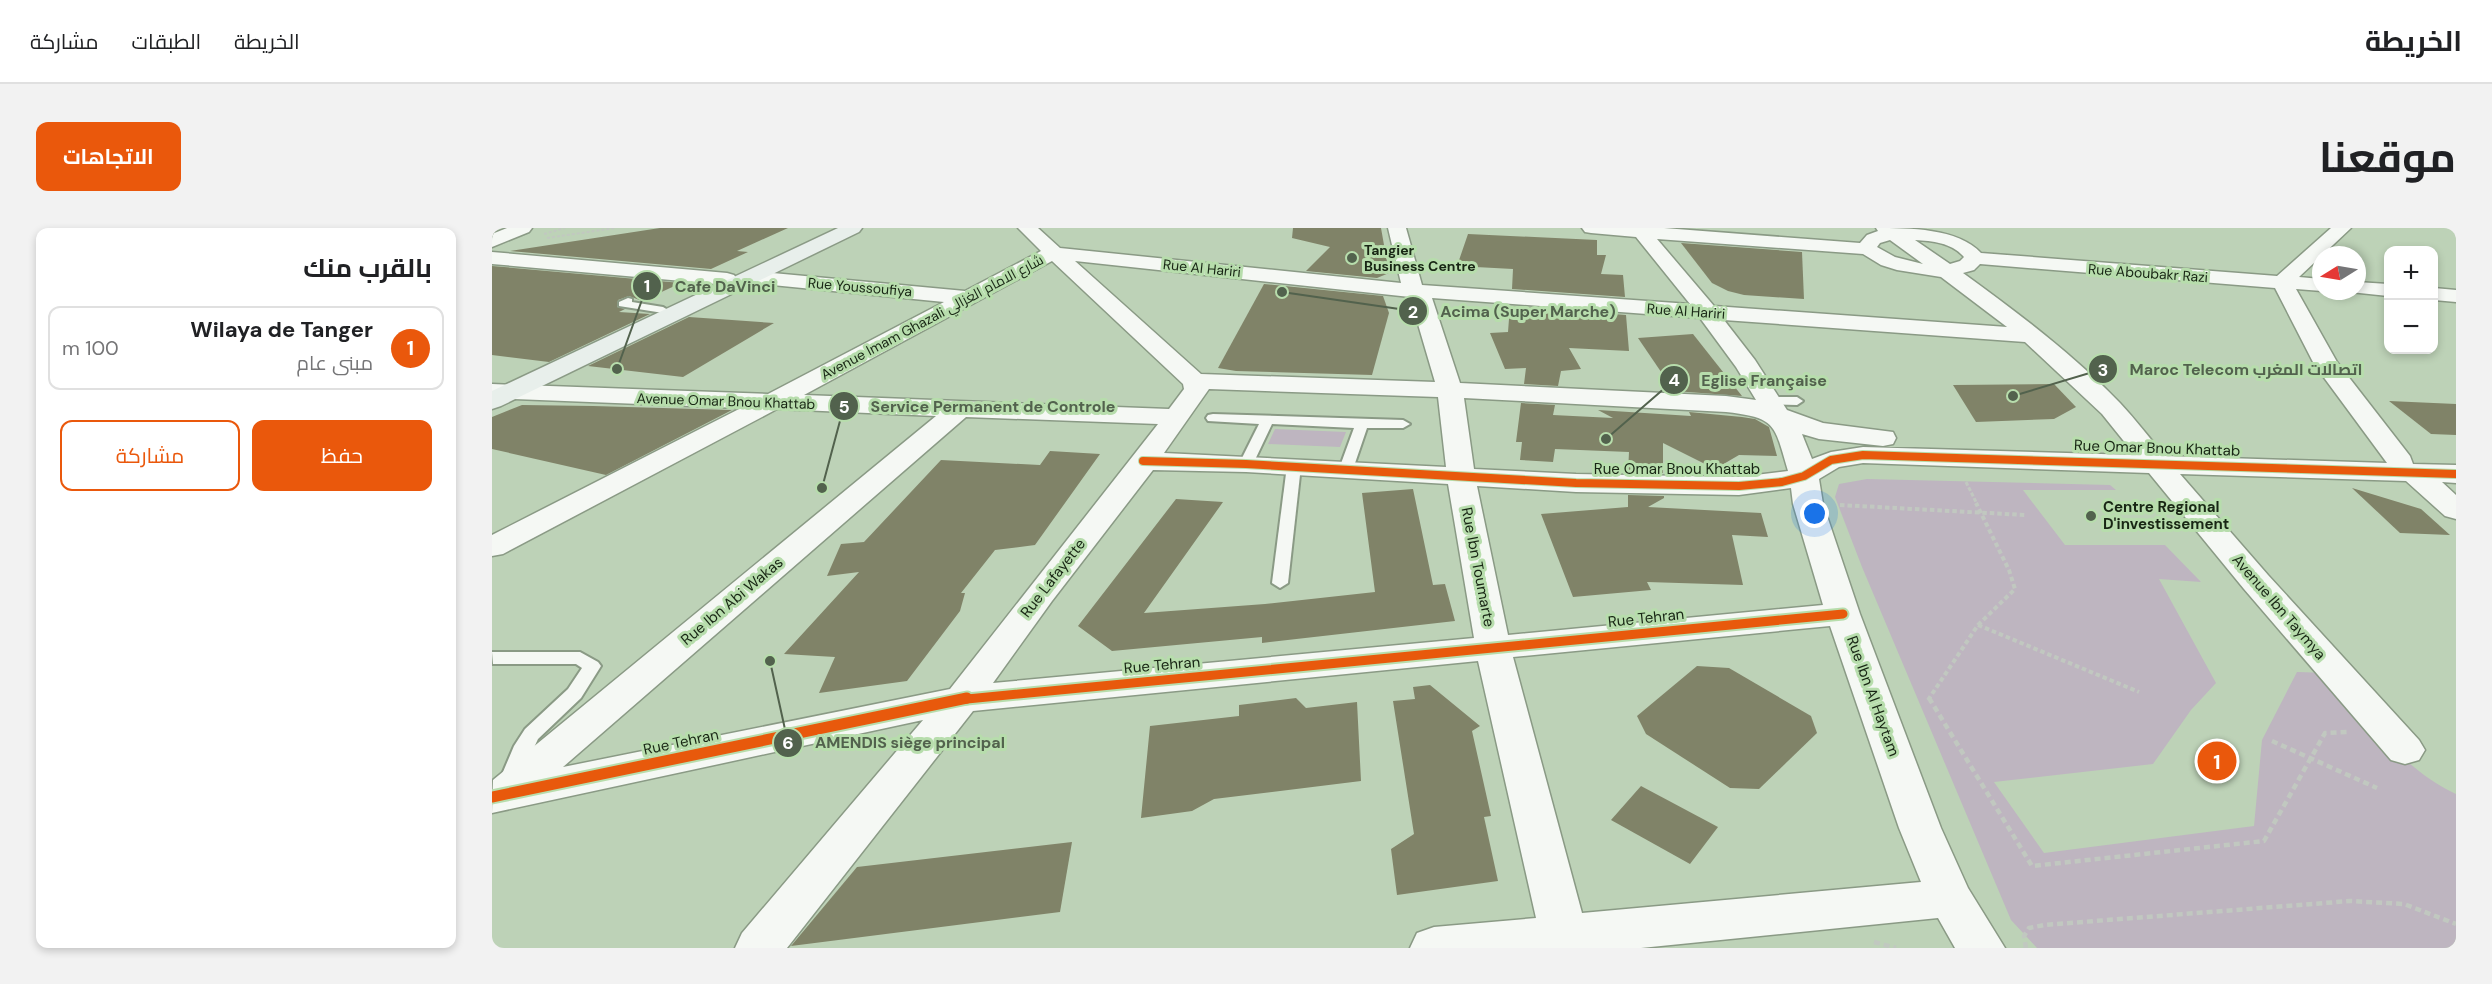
<!DOCTYPE html>
<html lang="ar">
<meta charset="utf-8">
<style>
body{margin:0;font-family:"DM Sans",Cairo,sans-serif;background:#f2f2f2;color:#202124;direction:rtl}
.controls{position:absolute;right:18px;top:18px;display:grid;overflow:hidden;border-radius:12px;box-shadow:0 3px 9px #0003}
.controls button{width:54px;height:54px;display:grid;place-items:center;padding:0;border:0;border-bottom:2px solid #e0e0e0;background:#fff;color:#202124;font:30px sans-serif}
.compass{position:absolute;left:1820px;top:18px;width:54px;height:54px;border-radius:50%;background:#fff;box-shadow:0 3px 9px #0003;rotate:259deg}
.you{position:absolute;left:1323px;top:286px;width:21px;height:21px;margin:-15px;border:4px solid #fff;border-radius:50%;background:#1a73e8;box-shadow:0 0 0 9px #1a73e833}
.badge{display:grid;place-items:center;width:39px;height:39px;border-radius:50%;background:#ea580c;color:#fff;font-size:20px;font-weight:700}
.pin{position:absolute;translate:-50% -50%;border:3px solid #fff;box-shadow:0 2px 6px #0006}
.list{margin:0;padding:0;list-style:none}
h2{display:flex;justify-content:space-between;align-items:center;height:78px;margin:0;padding:0 24px;font-size:26px}
h2 small{font-size:20px;font-weight:400;color:#757577}
.list li{display:grid;grid-template-columns:39px 1fr auto;gap:18px;align-items:center;box-sizing:border-box;height:84px;margin:0 12px 12px;padding:0 12px;border:2px solid #e0e0e0;border-radius:12px}
.list b{display:block;font-size:22px;white-space:nowrap}
.list p{margin:0;font-size:20px;white-space:nowrap;color:#757577}
.list em{font-size:20px;font-style:normal;color:#757577}
.actions{display:flex;gap:12px;padding:18px 24px}
.actions a{flex:1;padding:14px 0;border:2px solid #ea580c;border-radius:12px;text-align:center;font-size:21px;color:#ea580c}
.actions .main{background:#ea580c;color:#fff}
.map{position:relative;flex:none;width:1964px;height:720px;overflow:hidden;direction:ltr;border-radius:12px}
header{display:flex;align-items:center;gap:36px;box-sizing:border-box;height:84px;padding:0 30px;background:#fff;border-bottom:2px solid #e0e0e0}
header strong{font-size:28px}
nav{display:flex;gap:33px;margin-inline-start:auto;font-size:21px}
.intro{display:flex;align-items:center;justify-content:space-between;box-sizing:border-box;height:144px;padding:0 36px}
h1{margin:0;font-size:42px}
.button{padding:15px 27px;border-radius:12px;background:#ea580c;color:#fff;font-size:21px;font-weight:700}
main{display:flex;gap:36px;padding:0 36px}
aside{flex:1;background:#fff;border-radius:12px;box-shadow:0 3px 9px #0003}
.map>svg:first-child{display:block}
.green{fill:#beb5c0}
.building{fill:#808368}
.lines{fill:none;stroke-linecap:round;stroke-linejoin:round}
.lane-casing{stroke:#8a9a85;stroke-width:4}
.street-casing{stroke:#8a9a85;stroke-width:3}
.secondary-casing{stroke:#8a9a85;stroke-width:3}
.path-far3{stroke:#c1c8c0;stroke-width:2;stroke-dasharray:3 2;stroke-linecap:butt}
.path-far2{stroke:#c1c8c0;stroke-width:3;stroke-dasharray:4 2;stroke-linecap:butt}
.path-far1{stroke:#c1c8c0;stroke-width:4;stroke-dasharray:4.5 3;stroke-linecap:butt}
.path{stroke:#c1c8c0;stroke-width:4.5;stroke-dasharray:6 4;stroke-linecap:butt}
.lane{fill:#f5f8f4;fill-rule:evenodd}
.street{fill:#f5f8f4;fill-rule:evenodd}
.secondary{fill:#e8efeb;fill-rule:evenodd}
.cycleway-far2-casing{stroke:#b7ddac;stroke-width:10}
.cycleway-far1-casing{stroke:#b7ddac;stroke-width:13}
.cycleway-casing{stroke:#b7ddac;stroke-width:15}
.cycleway-far2{stroke:#e8590c;stroke-width:8}
.cycleway-far1{stroke:#e8590c;stroke-width:9}
.cycleway{stroke:#e8590c;stroke-width:11}
.poi-dot{fill:#52624d;stroke:#b7ddac;stroke-width:2}
.labels{text-anchor:middle;dominant-baseline:central;stroke-width:6;stroke-linejoin:round;paint-order:stroke}
.far-poi-label{font-size:14px;font-weight:bold;fill:#182614;stroke:#b7ddac;text-anchor:start}
.far-street-label{font-size:14px;fill:#182614;stroke:#b7ddac}
.street-label{font-size:15px;fill:#182614;stroke:#b7ddac}
.poi-label{font-size:15px;font-weight:bold;fill:#182614;stroke:#b7ddac;text-anchor:start}
.leader{fill:none;stroke:#52624d;stroke-width:2}
.callout-dot{fill:#52624d;stroke:#b7ddac;stroke-width:2}
.mark-label{font-size:18px;text-anchor:middle;font-weight:bold;fill:#fff}
.callout-label{font-size:16px;text-anchor:middle;font-weight:bold;fill:#52624d;stroke:#b7ddac;stroke-width:6;stroke-linejoin:round;paint-order:stroke}
</style>
<header>
<strong>الخريطة</strong>
<nav><a>الخريطة</a><a>الطبقات</a><a>مشاركة</a></nav>
</header>
<div class="intro"><h1>موقعنا</h1><a class="button">الاتجاهات</a></div>
<main>
<div class="map">
<svg width="1964" height="720" viewBox="0 0 1964 720">
<rect width="100%" height="100%" fill="#bdd2b7"/>
<g class="green">
<polygon points="783,201 854,204 848,219 776,216"/>
<path d="M1375 251 1618 257 1624 262H1531L1573 317H1673L1709 354 1667 351 1724 455 1699 482 1661 536 1502 554 1552 625 1762 598 1770 512 1805 444 1838 445C1875 491 1909 540 1964 566V720H1545L1519 692 1370 339 1343 269 1347 256Z"/>
</g>
<g class="building">
<polygon points="168,0 296,0 245,23 256,24 219,41 18,23"/>
<polygon points="801,0 889,0 897,45 885,50 814,43 838,19 800,10"/>
<polygon points="976,6 1105,12 1105,27 1114,27 1109,46 1131,47 1133,69 1020,61 1021,41 965,38"/>
<polygon points="1189,15 1310,24 1312,71 1252,67 1236,63 1220,55"/>
<polygon points="0,38 189,55 150,73 137,68 126,72 125,79 133,81 127,84 158,86 57,134 0,127"/>
<polygon points="772,56 891,68 897,85 880,147 744,143 726,140"/>
<polygon points="1018,78 1134,87 1137,123 1077,120 1089,141 1069,143 1066,158 1032,156 1034,140 1013,141 998,105 1016,104"/>
<polygon points="197,89 282,95 191,149 96,138"/>
<polygon points="1201,106 1250,168 1182,163 1146,110"/>
<polygon points="1562,156 1584,179 1562,191 1484,194 1461,157"/>
<polygon points="1897,173 1964,176 1964,207 1939,206"/>
<polygon points="1029,175 1063,177 1061,187 1121,190 1106,182 1199,188 1197,184 1250,189 1263,191 1277,199 1285,228 1247,227 1223,241 1171,215 1171,245 1136,245 1137,224 1063,221 1061,234 1028,232 1030,214 1024,214"/>
<polygon points="30,177 101,178 240,182 114,247 0,221 0,189"/>
<polygon points="558,223 608,226 543,317 503,322 469,365 473,365 468,383 415,453 327,465 343,429 292,426 367,344 335,348 349,316 372,314 449,232 548,237"/>
<polygon points="1860,260 1929,281 1958,307 1908,305"/>
<polygon points="921,261 941,357 953,356 963,393 770,415 770,409 620,423 586,398 684,271 731,274 652,385 773,376 883,364 870,265"/>
<polygon points="1136,267 1172,268 1172,270 1156,279 1269,285 1276,309 1240,307 1251,357 1155,354 1159,362 1081,369 1049,286 1136,279"/>
<polygon points="1205,438 1237,440 1319,488 1325,505 1267,561 1238,560 1154,506 1145,488"/>
<polygon points="938,457 988,498 980,503 999,588 992,589 1006,653 905,667 899,621 922,606 901,473 923,471 921,459"/>
<polygon points="804,470 814,480 865,474 869,553 722,571 700,583 649,590 658,498 747,488 747,477"/>
<polygon points="1149,558 1226,599 1198,636 1119,592"/>
<polygon points="580,614 568,684 299,718 365,639"/>
</g>
<g class="lines">
<g class="lane-casing">
<g id="lane">
<polygon points="136,70 140,71 140,74 171,79 176,82 171,85 127,78 127,74"/>
<polygon points="1278,169 1305,169 1311,173 1305,177 1274,176 1272,173 1274,170"/>
<polygon points="721,186 911,192 918,196 911,200 875,200 861,241 854,245 847,241 862,200 780,196 761,236 754,240 747,236 767,196 716,193 714,190 716,187"/>
<polygon points="802,234 809,238 796,355 788,360 780,355 795,238"/>
<polygon points="0,424 88,424 106,434 109,438 89,470 46,511 25,556 18,559 11,556 8,551 22,518 33,501 76,461 90,440 84,436 1,436"/>
</g>
</g>
<g class="street-casing">
<g id="street">
<polygon points="15,0 40,0 37,4 0,19 0,6"/>
<path d="M526 0H546L568 20 909 55 896 0H914L930 57 1198 76 1144 9 1099 5 1093 4 1090 0H1172L1368 15 1375 7 1386 3 1384 0C1417 0 1466 0 1489 25L1785 48 1839 0H1859L1807 49 1829 51 1830 63 1804 61 1845 134 1918 228 1921 236 1964 237V255L1950 254 1964 267V291L1953 288 1914 253 1688 246 1776 347 1927 512 1933 522 1927 532 1913 536 1899 532 1752 361 1657 245 1371 235 1347 239 1327 251 1331 276 1368 386 1449 600 1476 660 1513 720H1463L1446 690 1149 720H918L925 705 942 699 1044 690 986 433 481 483 295 720H243L250 705 431 492 0 585 1 552 444 188 285 181 11 326 0 328V307L249 180 0 170V156L276 166 452 74 259 55 252 53 249 49 252 45 259 43 473 63 549 23ZM1165 11 1371 26 1389 37 1405 42 1449 49 1515 99 1222 78ZM1398 12 1431 36 1403 29 1385 19 1388 15ZM1423 12C1441 13 1460 15 1472 29L1468 33 1458 36ZM560 33 691 156 692 161 677 181 312 167ZM583 33 918 69 943 154 709 146ZM1488 36 1783 60 1822 136 1895 235 1673 228C1658 211 1644 192 1628 175 1581 126 1526 85 1471 45L1482 42ZM940 70 1208 90 1244 139 1264 172 1234 168 968 155ZM1232 92 1533 114 1610 186 1643 227 1371 219 1339 224 1320 231 1310 206 1327 211 1391 218 1401 216 1404 210 1401 204 1331 195 1295 182 1263 132ZM717 161 946 169 954 239 672 225ZM972 170 1234 184C1285 190 1282 196 1296 243L1247 249 1084 246 982 241ZM474 189 666 196 458 461 71 539ZM661 242 754 244 956 256 982 410 501 455 560 373ZM985 258 1084 264 1247 267 1299 260 1301 276 1331 377 1016 407ZM1338 398 1407 600 1429 654 1090 685 1021 429Z"/>
<polygon points="0,24 235,45 242,47 245,51 242,55 235,57 0,36"/>
<polygon points="1865,54 1896,56 1896,68 1858,64 1865,63"/>
<polygon points="1942,60 1964,62 1964,74 1942,72"/>
</g>
</g>
<g class="secondary-casing">
<polygon id="secondary" points="346,0 370,0 367,4 9,178 0,181 0,163"/>
</g>
<g class="path-far3">
<polyline points="52,6 73,0"/>
<polyline points="55,10 123,0"/>
</g>
<polyline class="path-far2" points="1474,254 1485,276"/>
<g class="path-far1">
<polyline points="1348,277 1533,287"/>
<polyline points="1486,397 1647,464"/>
<polyline points="1436,472 1486,397 1523,361 1517,342 1484,275"/>
</g>
<g class="path">
<polyline points="1437,470 1540,638 1772,613 1833,505 1855,504"/>
<polyline points="1780,513 1885,560"/>
<polyline points="1382,714 1404,720"/>
<polyline points="1534,720 1532,708 1537,700 1552,697 1858,673 1912,676 1964,696"/>
</g>
<use href="#lane" class="lane"/>
<use href="#street" class="street"/>
<use href="#secondary" class="secondary"/>
<g class="cycleway-far2-casing">
<polyline id="cycleway-far2" points="651,233 754,236 1084,255 1247,258 1290,254 1312,248 1339,232 1371,227 1964,246"/>
</g>
<g class="cycleway-far1-casing">
<polyline id="cycleway-far1" points="465,472 1351,386"/>
</g>
<g class="cycleway-casing">
<polyline id="cycleway" points="0,569 475,470"/>
</g>
<use href="#cycleway-far2" class="cycleway-far2"/>
<use href="#cycleway-far1" class="cycleway-far1"/>
<use href="#cycleway" class="cycleway"/>
</g>
<g class="poi-dot">
<circle cx="860" cy="30" r="6"/>
<circle cx="1599" cy="288" r="6"/>
</g>
<g class="labels">
<g class="far-poi-label">
<text x="872" y="22">Tangier<tspan x="872" dy="16">Business Centre</tspan></text>
</g>
<g class="far-street-label">
<text transform="translate(710 40) rotate(6)">Rue Al Hariri</text>
<text transform="translate(1656 45) rotate(4)">Rue Aboubakr Razi</text>
<text transform="translate(368 59) rotate(5)">Rue Youssoufiya</text>
<text transform="translate(1194 83) rotate(4)">Rue Al Hariri</text>
<text transform="translate(440 89) rotate(-28)">Avenue Imam Ghazali شارع الامام الغزالي</text>
<text transform="translate(234 173) rotate(2)">Avenue Omar Bnou Khattab</text>
</g>
<g class="street-label">
<text transform="translate(1665 220) rotate(2)">Rue Omar Bnou Khattab</text>
<text x="1185" y="241">Rue Omar Bnou Khattab</text>
<text transform="translate(986 339) rotate(79)">Rue Ibn Toumarte</text>
<text transform="translate(561 350) rotate(-52)">Rue Lafayette</text>
<text transform="translate(240 373) rotate(-40)">Rue Ibn Abi Wakas</text>
<text transform="translate(1787 379) rotate(49)">Avenue Ibn Taymya</text>
<text transform="translate(1154 390) rotate(-6)">Rue Tehran</text>
<text transform="translate(670 437) rotate(-5)">Rue Tehran</text>
<text transform="translate(1381 468) rotate(70)">Rue Ibn Al Haytam</text>
<text transform="translate(189 514) rotate(-12)">Rue Tehran</text>
</g>
<g class="poi-label">
<text x="1611" y="279">Centre Regional<tspan x="1611" dy="17">D'investissement</tspan></text>
</g>
</g>
<path class="leader" d="M125 141L155 58M790 64L921 83M1521 168L1611 141M1114 211L1182 152M330 260L352 178M278 433L296 515"/>
<g class="callout-dot">
<circle cx="125" cy="141" r="6"/>
<circle cx="790" cy="64" r="6"/>
<circle cx="1521" cy="168" r="6"/>
<circle cx="1114" cy="211" r="6"/>
<circle cx="330" cy="260" r="6"/>
<circle cx="278" cy="433" r="6"/>
<circle cx="155" cy="58" r="15"/>
<circle cx="921" cy="83" r="15"/>
<circle cx="1611" cy="141" r="15"/>
<circle cx="1182" cy="152" r="15"/>
<circle cx="352" cy="178" r="15"/>
<circle cx="296" cy="515" r="15"/>
</g>
<g class="mark-label">
<text x="155" y="64">1</text>
<text x="921" y="90">2</text>
<text x="1611" y="148">3</text>
<text x="1182" y="158">4</text>
<text x="352" y="185">5</text>
<text x="296" y="521">6</text>
</g>
<g class="callout-label">
<text x="233" y="64">Cafe DaVinci</text>
<text x="1036" y="89">Acima (Super Marche)</text>
<text x="1754" y="147">Maroc Telecom اتصالات المغرب</text>
<text x="1272" y="158">Eglise Française</text>
<text x="501" y="184">Service Permanent de Controle</text>
<text x="418" y="520">AMENDIS siège principal</text>
</g>
</svg>
<div class="controls">
<button>+</button>
<button>−</button>
</div>
<svg class="compass" viewBox="-18 -18 36 36"><path d="M0-13l5 13h-10z" fill="#e53935"/><path d="M0 13l5-13h-10z" fill="#757577"/></svg>
<div class="you"></div>
<div class="pin badge" style="left:1725px;top:533px">1</div>
</div>
<aside>
<h2>بالقرب منك<small></small></h2>
<ul class="list">
<li><span class="badge">1</span><div><b>Wilaya de Tanger</b><p>مبنى عام</p></div><em>100 m</em></li>
</ul>
<div class="actions"><a class="main">حفظ</a><a>مشاركة</a></div>
</aside>
</main>
